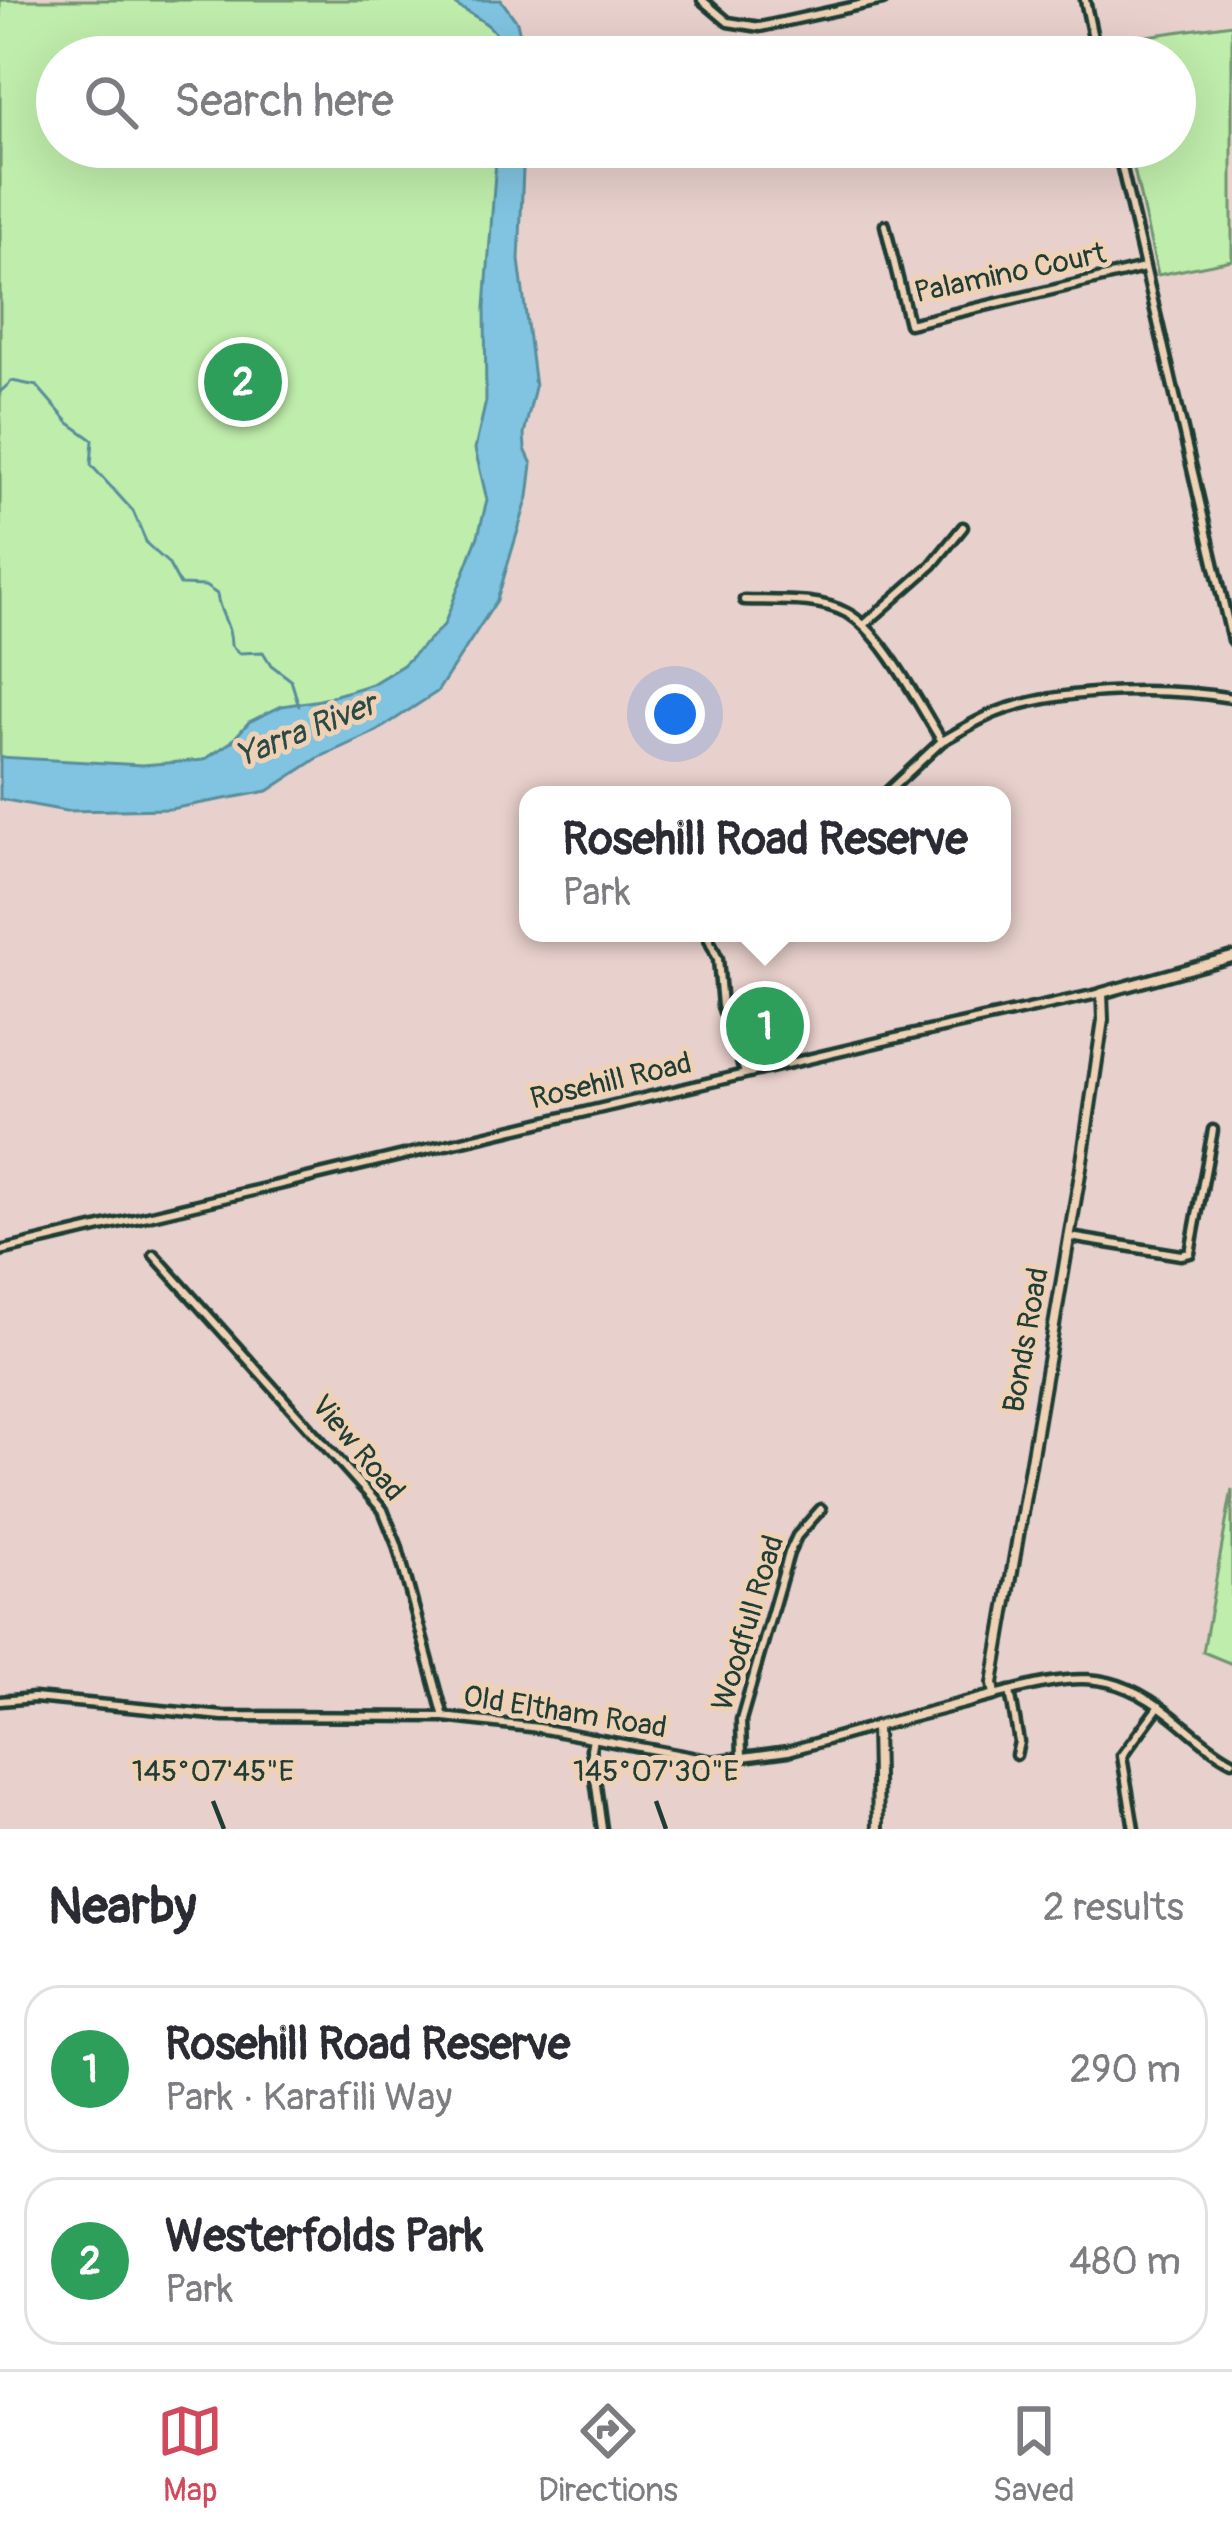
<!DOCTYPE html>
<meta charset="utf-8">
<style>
body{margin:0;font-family:Pangolin,sans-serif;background:#f2f2f3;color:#2b2b33}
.you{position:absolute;left:675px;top:714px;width:42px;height:42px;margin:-30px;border:9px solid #fff;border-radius:50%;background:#1a73e8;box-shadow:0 0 0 18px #1a73e833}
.badge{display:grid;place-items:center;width:78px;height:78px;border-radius:50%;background:#d1495b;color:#fff;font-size:39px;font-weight:700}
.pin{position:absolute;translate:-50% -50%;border:6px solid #fff;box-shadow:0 3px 12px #0006}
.popup{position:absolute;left:519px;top:786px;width:492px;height:156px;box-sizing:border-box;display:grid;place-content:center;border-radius:24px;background:#fff;filter:drop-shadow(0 3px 9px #0005);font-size:39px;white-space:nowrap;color:#7c7c81}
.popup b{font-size:45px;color:#2b2b33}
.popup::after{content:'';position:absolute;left:50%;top:100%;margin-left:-24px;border:24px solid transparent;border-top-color:#fff}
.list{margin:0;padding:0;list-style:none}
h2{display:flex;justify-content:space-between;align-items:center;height:156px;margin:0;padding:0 48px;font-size:51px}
h2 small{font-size:39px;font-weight:400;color:#7c7c81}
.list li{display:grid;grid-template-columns:78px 1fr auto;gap:36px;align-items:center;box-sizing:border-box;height:168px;margin:0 24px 24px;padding:0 24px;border:3px solid #e1e1e2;border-radius:36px}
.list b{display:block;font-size:45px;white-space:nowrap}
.list p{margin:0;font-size:39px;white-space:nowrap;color:#7c7c81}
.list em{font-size:39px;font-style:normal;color:#7c7c81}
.icon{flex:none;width:66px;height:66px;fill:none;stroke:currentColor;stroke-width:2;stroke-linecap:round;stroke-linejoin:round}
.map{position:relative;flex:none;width:1232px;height:1829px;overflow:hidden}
.search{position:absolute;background:#fff;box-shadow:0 12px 48px #0002;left:36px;right:36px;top:36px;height:132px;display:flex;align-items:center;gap:30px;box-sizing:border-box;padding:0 42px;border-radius:66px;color:#7c7c81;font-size:45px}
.sheet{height:540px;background:#fff}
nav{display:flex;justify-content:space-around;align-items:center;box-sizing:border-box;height:168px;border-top:3px solid #e1e1e2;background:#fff;font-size:33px;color:#7c7c81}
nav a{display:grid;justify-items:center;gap:6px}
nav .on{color:#d1495b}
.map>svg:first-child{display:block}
.green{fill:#bfedab;stroke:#6f9570;stroke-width:3}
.water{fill:#80c4e1;stroke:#598e9c;stroke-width:3}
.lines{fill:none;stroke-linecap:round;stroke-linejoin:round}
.stream{stroke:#598e9c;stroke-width:3}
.minor-casing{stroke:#1f3d34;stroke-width:15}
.tertiary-casing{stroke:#1f3d34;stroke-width:16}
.minor{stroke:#efd2b6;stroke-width:6}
.tertiary{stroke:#efd2b6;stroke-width:8}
.ticks{fill:none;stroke:#1f3d34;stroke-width:4.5}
.labels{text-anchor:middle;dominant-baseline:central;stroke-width:10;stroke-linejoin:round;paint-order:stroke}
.street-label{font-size:30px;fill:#1f3d34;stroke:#efd2b6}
.water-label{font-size:33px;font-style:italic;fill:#294a45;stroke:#efd2b6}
.ticks-label{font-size:30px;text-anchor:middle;fill:#1f3d34;stroke:#efd2b6;stroke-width:10;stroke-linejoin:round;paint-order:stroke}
</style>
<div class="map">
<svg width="1232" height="1829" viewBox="0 0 1232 1829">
<rect width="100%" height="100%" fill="#e8d0cc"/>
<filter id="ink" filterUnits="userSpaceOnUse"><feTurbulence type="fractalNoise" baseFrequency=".00833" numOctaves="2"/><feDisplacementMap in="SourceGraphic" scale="24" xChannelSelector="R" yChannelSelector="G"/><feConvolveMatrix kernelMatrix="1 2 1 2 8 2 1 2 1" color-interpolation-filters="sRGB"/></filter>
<g filter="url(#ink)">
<g class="green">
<polygon points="0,0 472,0 505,31 508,57 57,57 57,147 501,147 497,490 476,584 422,665 172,774 0,761"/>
<polygon points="1232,24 1232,260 1158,275 1129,147 1175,147 1175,57 1108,57 1104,42"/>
<polygon points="776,993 790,1051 754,1060 743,1029 747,1022 742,1001"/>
<polygon points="1232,1489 1232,1664 1203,1652"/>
</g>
<g class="water">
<path d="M455 0H501L517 22 525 57H506C500 28 482 20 457 6Z"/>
<polygon points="497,147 524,147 519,260 535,387 524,434 525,449 532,464 528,497 497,600 437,692 377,731 318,758 268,791 170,809 66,811 0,799 0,757 142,765 204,760 231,742 249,722 282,706 320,700 372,684 403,665 444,625 478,536 487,500 475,449 486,401 485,307"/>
</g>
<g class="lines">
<path class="stream" d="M0 392 12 381 37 386 69 423 93 440 91 465 133 511 147 544 168 563 180 585 205 586 217 594C219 614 231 624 231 645L239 653 263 652 271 665 291 680 299 706"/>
<g class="minor-casing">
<g id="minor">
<polyline points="702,0 728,22 760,27 883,0"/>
<polyline points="1085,0 1097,57"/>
<polyline points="1117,147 1232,640"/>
<polyline points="885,225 909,324 1144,268"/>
<path d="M744 600C776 601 817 597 847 613 883 632 919 705 942 741 964 729 985 715 1009 708 1072 688 1167 687 1232 698"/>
<polyline points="864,625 932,565 963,527"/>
<polyline points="884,795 942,741"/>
<polyline points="706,933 718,959 722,1006 745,1073"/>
<polyline points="1070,1237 1181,1255 1190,1253 1213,1130"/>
<polyline points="0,1251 892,1039 1102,993"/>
<polyline points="154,1255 383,1510 397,1545 444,1717"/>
<polyline points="1010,1691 1019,1742 1016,1755"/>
<path d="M995 1695C1069 1676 1108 1665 1172 1716 1191 1731 1210 1750 1232 1761"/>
<polyline points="0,1701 34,1698 223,1716 444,1717 539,1728 713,1761 788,1751 876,1726"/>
<polyline points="593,1738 591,1749 602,1829"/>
<polyline points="742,1757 741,1720 789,1553 797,1536 821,1509"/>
<polyline points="1134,1829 1122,1756 1159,1706"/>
</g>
</g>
<g class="tertiary-casing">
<polyline id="tertiary" points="878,1829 876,1726 995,1695 993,1683 1081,1168 1103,1020 1102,993 1232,957"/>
</g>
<use href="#minor" class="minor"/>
<use href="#tertiary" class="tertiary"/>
</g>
</g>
<path class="ticks" d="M213 1801 224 1829M656 1801 666 1829"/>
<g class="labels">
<g class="street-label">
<text transform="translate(1010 273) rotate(-12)">Palamino Court</text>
<text transform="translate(611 1081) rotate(-13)">Rosehill Road</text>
<text transform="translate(1026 1340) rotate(-80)">Bonds Road</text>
<text transform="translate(358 1448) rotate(50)">View Road</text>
<text transform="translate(748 1623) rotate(-73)">Woodfull Road</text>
<text transform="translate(565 1712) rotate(9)">Old Eltham Road</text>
</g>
<g class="water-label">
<text transform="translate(306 730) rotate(-22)">Yarra River</text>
</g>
</g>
<g class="ticks-label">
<text x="213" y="1781">145°07'45"E</text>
<text x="656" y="1781">145°07'30"E</text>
</g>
</svg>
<div class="you"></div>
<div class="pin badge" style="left:765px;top:1026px;background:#2e9e5b">1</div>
<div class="popup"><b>Rosehill Road Reserve</b>Park</div>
<div class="pin badge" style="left:243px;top:382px;background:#2e9e5b">2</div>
<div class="search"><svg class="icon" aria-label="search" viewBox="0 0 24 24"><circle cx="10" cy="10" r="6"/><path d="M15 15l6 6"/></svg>Search here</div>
</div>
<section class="sheet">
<h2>Nearby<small>2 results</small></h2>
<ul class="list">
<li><span class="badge" style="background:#2e9e5b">1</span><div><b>Rosehill Road Reserve</b><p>Park · Karafili Way</p></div><em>290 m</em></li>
<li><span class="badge" style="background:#2e9e5b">2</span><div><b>Westerfolds Park</b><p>Park</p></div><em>480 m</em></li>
</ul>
</section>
<nav>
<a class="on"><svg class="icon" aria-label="map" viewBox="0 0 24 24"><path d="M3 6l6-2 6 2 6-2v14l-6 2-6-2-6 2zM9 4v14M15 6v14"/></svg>Map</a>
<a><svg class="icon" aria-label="directions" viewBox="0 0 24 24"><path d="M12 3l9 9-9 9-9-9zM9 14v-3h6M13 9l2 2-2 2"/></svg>Directions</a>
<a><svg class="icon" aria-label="saved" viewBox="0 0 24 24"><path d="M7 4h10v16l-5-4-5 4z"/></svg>Saved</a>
</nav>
